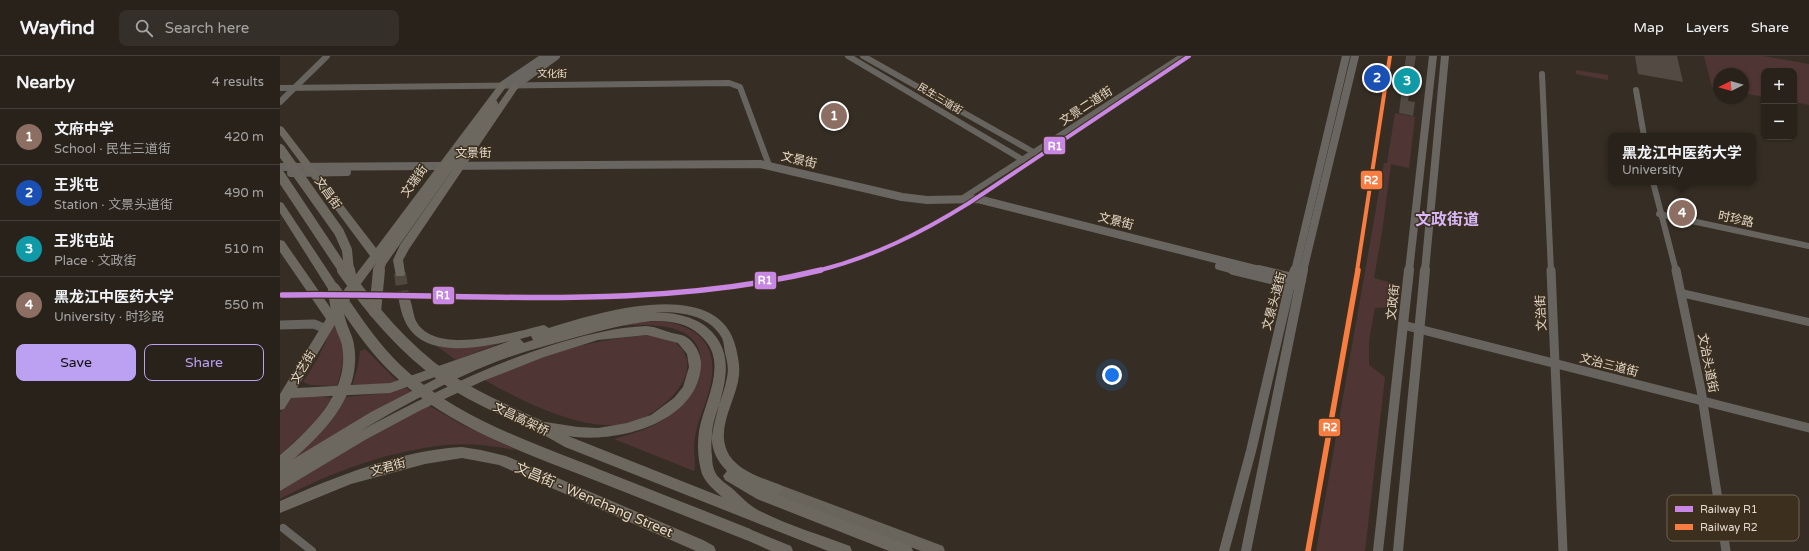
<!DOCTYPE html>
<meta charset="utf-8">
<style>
body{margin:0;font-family:"Varela Round","Noto Sans SC",sans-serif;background:#342f28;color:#f1f3f6}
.controls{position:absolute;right:12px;top:12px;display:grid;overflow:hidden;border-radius:8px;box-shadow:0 1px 3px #0004}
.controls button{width:36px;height:36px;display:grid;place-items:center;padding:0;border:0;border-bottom:1px solid #443f3a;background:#28221b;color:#f1f3f6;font:20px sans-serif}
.compass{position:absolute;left:1433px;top:12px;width:36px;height:36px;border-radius:50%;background:#28221b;box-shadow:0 1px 3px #0004;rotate:265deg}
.you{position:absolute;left:832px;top:319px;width:14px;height:14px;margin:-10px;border:3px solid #fff;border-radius:50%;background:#1a73e8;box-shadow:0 0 0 6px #1a73e833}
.badge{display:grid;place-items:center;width:26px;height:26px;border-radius:50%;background:#bca0f2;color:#fff;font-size:13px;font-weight:700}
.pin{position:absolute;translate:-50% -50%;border:2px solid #fff;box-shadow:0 1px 4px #0006}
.popup{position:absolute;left:1328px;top:77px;width:148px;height:52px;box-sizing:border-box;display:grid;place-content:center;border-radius:8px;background:#28221b;filter:drop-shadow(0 1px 3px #0005);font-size:13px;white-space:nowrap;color:#a5a4a3}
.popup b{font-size:15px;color:#f1f3f6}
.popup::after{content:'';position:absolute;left:50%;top:100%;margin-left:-8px;border:8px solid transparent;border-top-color:#28221b}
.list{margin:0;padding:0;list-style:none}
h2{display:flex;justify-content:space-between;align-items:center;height:52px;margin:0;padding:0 16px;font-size:17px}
h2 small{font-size:13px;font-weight:400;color:#a5a4a3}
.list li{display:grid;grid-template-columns:26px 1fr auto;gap:12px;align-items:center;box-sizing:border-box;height:56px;padding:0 16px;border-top:1px solid #443f3a}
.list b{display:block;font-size:15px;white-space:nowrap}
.list p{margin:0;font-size:13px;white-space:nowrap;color:#a5a4a3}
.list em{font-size:13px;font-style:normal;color:#a5a4a3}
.actions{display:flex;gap:8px;padding:12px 16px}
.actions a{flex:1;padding:9px 0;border:1px solid #bca0f2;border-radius:8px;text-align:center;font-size:14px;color:#bca0f2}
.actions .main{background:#bca0f2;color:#111}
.icon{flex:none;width:22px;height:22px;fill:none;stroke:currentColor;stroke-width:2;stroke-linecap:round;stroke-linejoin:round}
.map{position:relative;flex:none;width:1529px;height:495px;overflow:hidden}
header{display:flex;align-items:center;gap:24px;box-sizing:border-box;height:56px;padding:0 20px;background:#28221b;border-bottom:1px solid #443f3a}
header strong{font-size:19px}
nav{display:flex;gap:22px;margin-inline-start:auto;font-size:14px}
.search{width:280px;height:36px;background:#342f28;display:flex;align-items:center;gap:10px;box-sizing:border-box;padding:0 14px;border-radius:8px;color:#a5a4a3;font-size:15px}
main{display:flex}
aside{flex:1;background:#28221b}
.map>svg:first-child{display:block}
.green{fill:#4f3634}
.building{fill:#534a43}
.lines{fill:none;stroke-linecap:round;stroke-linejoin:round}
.trunk-tunnel{stroke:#50483e;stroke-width:12;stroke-dasharray:12 6;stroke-linecap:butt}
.minor-far1{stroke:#67645f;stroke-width:6}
.minor{stroke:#67645f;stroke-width:8}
.tertiary-far1{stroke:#67645f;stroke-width:6}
.tertiary{stroke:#67645f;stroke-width:9}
.secondary-far1{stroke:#696560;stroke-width:8}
.secondary{stroke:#696560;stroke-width:10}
.primary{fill:#69645c;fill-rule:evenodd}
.trunk{fill:#6c675f;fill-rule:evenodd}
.trunk-bridge-far1{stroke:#6c675f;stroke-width:10}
.trunk-bridge{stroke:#6c675f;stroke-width:12}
.rail-1-far1-casing{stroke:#3d2f1d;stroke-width:6}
.rail-1-casing{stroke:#3d2f1d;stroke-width:8}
.rail-2-far1-casing{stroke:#3d2f1d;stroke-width:6}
.rail-2-casing{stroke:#3d2f1d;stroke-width:8}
.rail-1-far1{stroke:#c787e3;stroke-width:4}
.rail-1{stroke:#c787e3;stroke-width:5.5}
.rail-2-far1{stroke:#f77d43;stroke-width:4}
.rail-2{stroke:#f77d43;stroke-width:5.5}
.labels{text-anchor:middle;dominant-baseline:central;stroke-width:3;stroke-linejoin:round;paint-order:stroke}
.far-street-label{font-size:10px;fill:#e3dacf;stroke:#3d2f1d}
.street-label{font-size:12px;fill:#e3dacf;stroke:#3d2f1d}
.near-street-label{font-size:14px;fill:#e3dacf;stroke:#3d2f1d}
.district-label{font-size:16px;font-weight:bold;fill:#d7b6fa;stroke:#3d2f1d}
.key{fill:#3d2f1d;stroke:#6f6252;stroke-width:1}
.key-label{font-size:11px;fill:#e3dacf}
.line-badge{stroke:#3d2f1d;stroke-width:1.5}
.badge-label{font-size:11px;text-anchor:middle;font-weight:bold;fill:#fff}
</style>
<header>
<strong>Wayfind</strong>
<div class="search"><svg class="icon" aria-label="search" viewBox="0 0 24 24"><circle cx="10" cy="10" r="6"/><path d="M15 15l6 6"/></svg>Search here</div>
<nav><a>Map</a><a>Layers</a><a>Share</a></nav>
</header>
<main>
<aside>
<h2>Nearby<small>4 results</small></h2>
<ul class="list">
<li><span class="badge" style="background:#8d6e63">1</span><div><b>文府中学</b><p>School · 民生三道街</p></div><em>420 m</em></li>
<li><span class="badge" style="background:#1a4fb4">2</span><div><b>王兆屯</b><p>Station · 文景头道街</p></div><em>490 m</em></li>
<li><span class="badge" style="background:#0f9aa8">3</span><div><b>王兆屯站</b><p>Place · 文政街</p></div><em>510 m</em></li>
<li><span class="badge" style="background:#8d6e63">4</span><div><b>黑龙江中医药大学</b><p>University · 时珍路</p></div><em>550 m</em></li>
</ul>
<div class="actions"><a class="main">Save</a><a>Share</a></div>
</aside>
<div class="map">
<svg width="1529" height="495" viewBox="0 0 1529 495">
<rect width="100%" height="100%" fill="#362e24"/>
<g class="green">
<polygon points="1424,0 1483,0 1529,8 1529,49 1514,46 1514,15 1484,15 1484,41 1463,37 1463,18 1439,18 1439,32 1432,31"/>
<polygon points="1296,14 1328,19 1328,24 1296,18"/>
<polygon points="1115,57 1135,61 1129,112 1111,108 1102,176 1094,222 1115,228 1113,251 1095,252 1089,284 1089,309 1105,321 1085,495 1036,495 1104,107 1107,107"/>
<path d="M380 265C419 269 440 291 430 331 427 345 420 358 417 372 415 379 414 386 414 393 414 401 416 407 414 415L334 383C355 377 377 371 394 356 407 346 417 333 420 316 429 267 375 267 341 270L361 266Z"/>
<path d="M60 267C66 289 64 308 57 330L30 329 23 326 38 302 54 268Z"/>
<path d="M370 279C378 281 391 282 396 287 427 314 387 350 363 362 352 367 339 370 327 369 290 369 235 342 203 323 257 300 311 283 370 279Z"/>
<polygon points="234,282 176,304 154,288"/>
<polygon points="85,293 117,325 101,329 72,330 78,310 80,295"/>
<polygon points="126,332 132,336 0,414 55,358 66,341 97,338"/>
<polygon points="27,339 52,342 35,366 0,399 0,357 10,342"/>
<path d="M148 349 181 368 236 394C213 390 189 387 166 389 108 395 51 416 0 443V434L54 398Z"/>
</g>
<g class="building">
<polygon points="1126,0 1136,0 1128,45 1135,46 1133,60 1119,57"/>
<polygon points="1355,0 1397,0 1403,26 1358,18"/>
</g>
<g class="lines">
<polyline class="trunk-tunnel" points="120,217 123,239"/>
<polyline class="minor-far1" points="1379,158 1529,190"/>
<g class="minor">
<polyline points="1401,237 1529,266"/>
<polyline points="3,472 32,495"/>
</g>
<g class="tertiary-far1">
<polyline points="568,0 743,104"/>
<polyline points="583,0 755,97"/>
<polyline points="1262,18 1271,215"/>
<polyline points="0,32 449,27 460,31 489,109"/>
<polyline points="1356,34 1364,80"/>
<polyline points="0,46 47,0"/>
<polyline points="1373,126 1396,215"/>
<polyline points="680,144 903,0"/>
</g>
<g class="tertiary">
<polyline points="1271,214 1283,495"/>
<polyline points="1396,214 1421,334 1446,495"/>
<polyline points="0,269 34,268 46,273"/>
<polyline points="1123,269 1529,372"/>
</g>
<g class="secondary-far1">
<polyline points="223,29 266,0"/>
<polyline points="236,29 276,0"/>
<polyline points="0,111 480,108 622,141 647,144 698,143 983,215"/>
<polyline points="11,117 67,116"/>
<polyline points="939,210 957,215"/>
<polyline points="1015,215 1066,0"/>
<polyline points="1023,215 1075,0"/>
<polyline points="1129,215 1153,0"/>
<polyline points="1145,215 1165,0"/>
</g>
<g class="secondary">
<polyline points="953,214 1019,230"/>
<polyline points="979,214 1021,224"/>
<polyline points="944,495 971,395 1010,228 1015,214"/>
<polyline points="966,495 1023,214"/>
<polyline points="1098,495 1129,214"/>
<polyline points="1118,495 1145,214"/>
</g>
<polygon class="primary" points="495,427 663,490 665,495 641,495 490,437 488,433 490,429"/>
<g class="trunk">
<path d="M223 26 227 29 226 31 72 240 17 332 110 327 230 285C202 291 154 301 132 276 123 266 120 252 118 239L123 235C132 238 132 256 136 265 155 301 234 276 264 269L269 272C317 257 439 218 456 292 458 301 460 309 459 319 457 343 436 370 447 395 455 414 482 422 500 429L502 433 500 437 496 438 631 490 633 495H609L477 443 445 424 443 420 447 415C416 383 441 356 447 321 449 312 447 305 445 297 444 292 444 286 442 282 428 257 398 256 374 256 395 257 417 260 432 276 466 313 426 358 432 400 432 406 433 413 436 418 440 424 448 429 454 434 462 442 472 452 482 456 510 470 541 479 570 490L572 495H548L285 391 255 374 253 370 255 366 259 365 298 371 318 372 347 367 371 359 394 342 403 331 409 311 407 298 398 287 367 279 318 284 264 301 203 325 141 354 85 384 0 435V411L91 356 169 316 110 337 11 342 4 353 0 354V338L46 263 0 196V184L4 185 52 254 64 234 90 200 0 79V70L3 71 96 192 220 27ZM372 265C392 265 410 267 424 283 448 309 424 346 419 375 417 389 418 405 422 418 426 427 434 434 442 441L288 380C335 388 417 368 421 310 422 300 415 286 406 281 402 278 394 278 389 276 382 274 373 270 366 270 338 271 311 278 285 285 213 306 146 340 80 375 123 350 167 325 213 307 241 296 269 289 297 281 322 274 346 268 372 265ZM251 280 253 284 244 287 240 283Z"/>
<polygon points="236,26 240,29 129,193 123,204 125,217 124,220 116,220 113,204 120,189 233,27"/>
<polygon points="0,146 3,147 58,230 59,233 58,236 50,236 0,157"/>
<path d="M182 391 201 394 226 400 423 484 434 490 436 495H416L219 409 182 402 145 408 71 428 0 457V445C55 421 121 394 182 391Z"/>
<polygon points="467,472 511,490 513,495 491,495 462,482 460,478 462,474"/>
</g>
<g class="trunk-bridge-far1">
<polyline points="0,93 59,176 67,194 69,215"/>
<polyline points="0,119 64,215"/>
<polyline points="98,215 102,205 213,48"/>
</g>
<g class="trunk-bridge">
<path d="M63 214C91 253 123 292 164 321 193 341 227 355 259 370"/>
<polyline points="69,214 70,219"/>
<path d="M54 233C73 260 91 289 115 312 169 365 246 391 315 418 366 438 416 458 467 478"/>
<polyline points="95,256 99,214"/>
<path d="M0 407C34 378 77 339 68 289 67 282 63 276 61 269 57 258 56 247 54 236"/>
</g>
<g class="rail-1-far1-casing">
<path id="rail-1-far1" d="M537 215C593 201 641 177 689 147L909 0"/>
</g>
<g class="rail-1-casing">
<path id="rail-1" d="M2 239C181 236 366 257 541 214"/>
</g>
<g class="rail-2-far1-casing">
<polyline id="rail-2-far1" points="1077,215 1110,0"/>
</g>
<g class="rail-2-casing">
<polyline id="rail-2" points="1028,495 1078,214"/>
</g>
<use href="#rail-1-far1" class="rail-1-far1"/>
<use href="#rail-1" class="rail-1"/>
<use href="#rail-2-far1" class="rail-2-far1"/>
<use href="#rail-2" class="rail-2"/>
</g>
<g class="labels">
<g class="far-street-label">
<text x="272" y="18">文化街</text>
<text transform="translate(660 43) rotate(31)">民生三道街</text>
</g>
<g class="street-label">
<text transform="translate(806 50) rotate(-33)">文景二道街</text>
<text x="193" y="97">文景街</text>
<text transform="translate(519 104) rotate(13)">文景街</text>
<text transform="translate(134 125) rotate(-54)">文瑞街</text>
<text transform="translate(48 137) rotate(54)">文昌街</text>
<text transform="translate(1456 163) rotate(12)">时珍路</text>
<text transform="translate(836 165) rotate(14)">文景街</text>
<text transform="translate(994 245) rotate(-75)">文景头道街</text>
<text transform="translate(1113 246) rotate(-84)">文政街</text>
<text transform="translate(1261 257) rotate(-93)">文治街</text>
<text transform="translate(1428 307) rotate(79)">文治头道街</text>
<text transform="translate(1329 309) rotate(14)">文治三道街</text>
<text transform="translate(23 311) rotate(-59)">文艺街</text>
<text transform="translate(241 363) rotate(26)">文昌高架桥</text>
<text transform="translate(108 411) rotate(-15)">文君街</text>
</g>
<g class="near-street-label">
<text transform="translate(314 444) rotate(23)">文昌街 - Wenchang Street</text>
</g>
<g class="district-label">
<text x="1167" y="164">文政街道</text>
</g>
</g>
<rect x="1387" y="439" width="132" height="46" rx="6" class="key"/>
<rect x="1395" y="450" width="18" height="6" fill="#c787e3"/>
<rect x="1395" y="468" width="18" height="6" fill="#f77d43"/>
<g class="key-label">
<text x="1420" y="457">Railway R1</text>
<text x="1420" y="475">Railway R2</text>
</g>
<g class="line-badge">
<rect x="763" y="80" width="23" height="19" rx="4" fill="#c787e3"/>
<rect x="1080" y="114" width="23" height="20" rx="4" fill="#f77d43"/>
<rect x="474" y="215" width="23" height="19" rx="4" fill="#c787e3"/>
<rect x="152" y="230" width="23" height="19" rx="4" fill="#c787e3"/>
<rect x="1038" y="362" width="23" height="19" rx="4" fill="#f77d43"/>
</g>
<g class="badge-label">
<text x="775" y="94">R1</text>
<text x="1091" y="128">R2</text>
<text x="485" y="228">R1</text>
<text x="163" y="243">R1</text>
<text x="1050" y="375">R2</text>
</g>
</svg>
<div class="controls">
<button>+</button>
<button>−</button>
</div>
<svg class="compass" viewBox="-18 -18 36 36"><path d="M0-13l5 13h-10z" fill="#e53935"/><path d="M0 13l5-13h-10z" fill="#a5a4a3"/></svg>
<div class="you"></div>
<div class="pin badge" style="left:554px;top:60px;background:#8d6e63">1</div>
<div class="pin badge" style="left:1097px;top:22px;background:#1a4fb4">2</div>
<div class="pin badge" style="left:1127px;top:25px;background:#0f9aa8">3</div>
<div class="pin badge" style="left:1402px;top:157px;background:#8d6e63">4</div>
<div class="popup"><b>黑龙江中医药大学</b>University</div>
</div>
</main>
